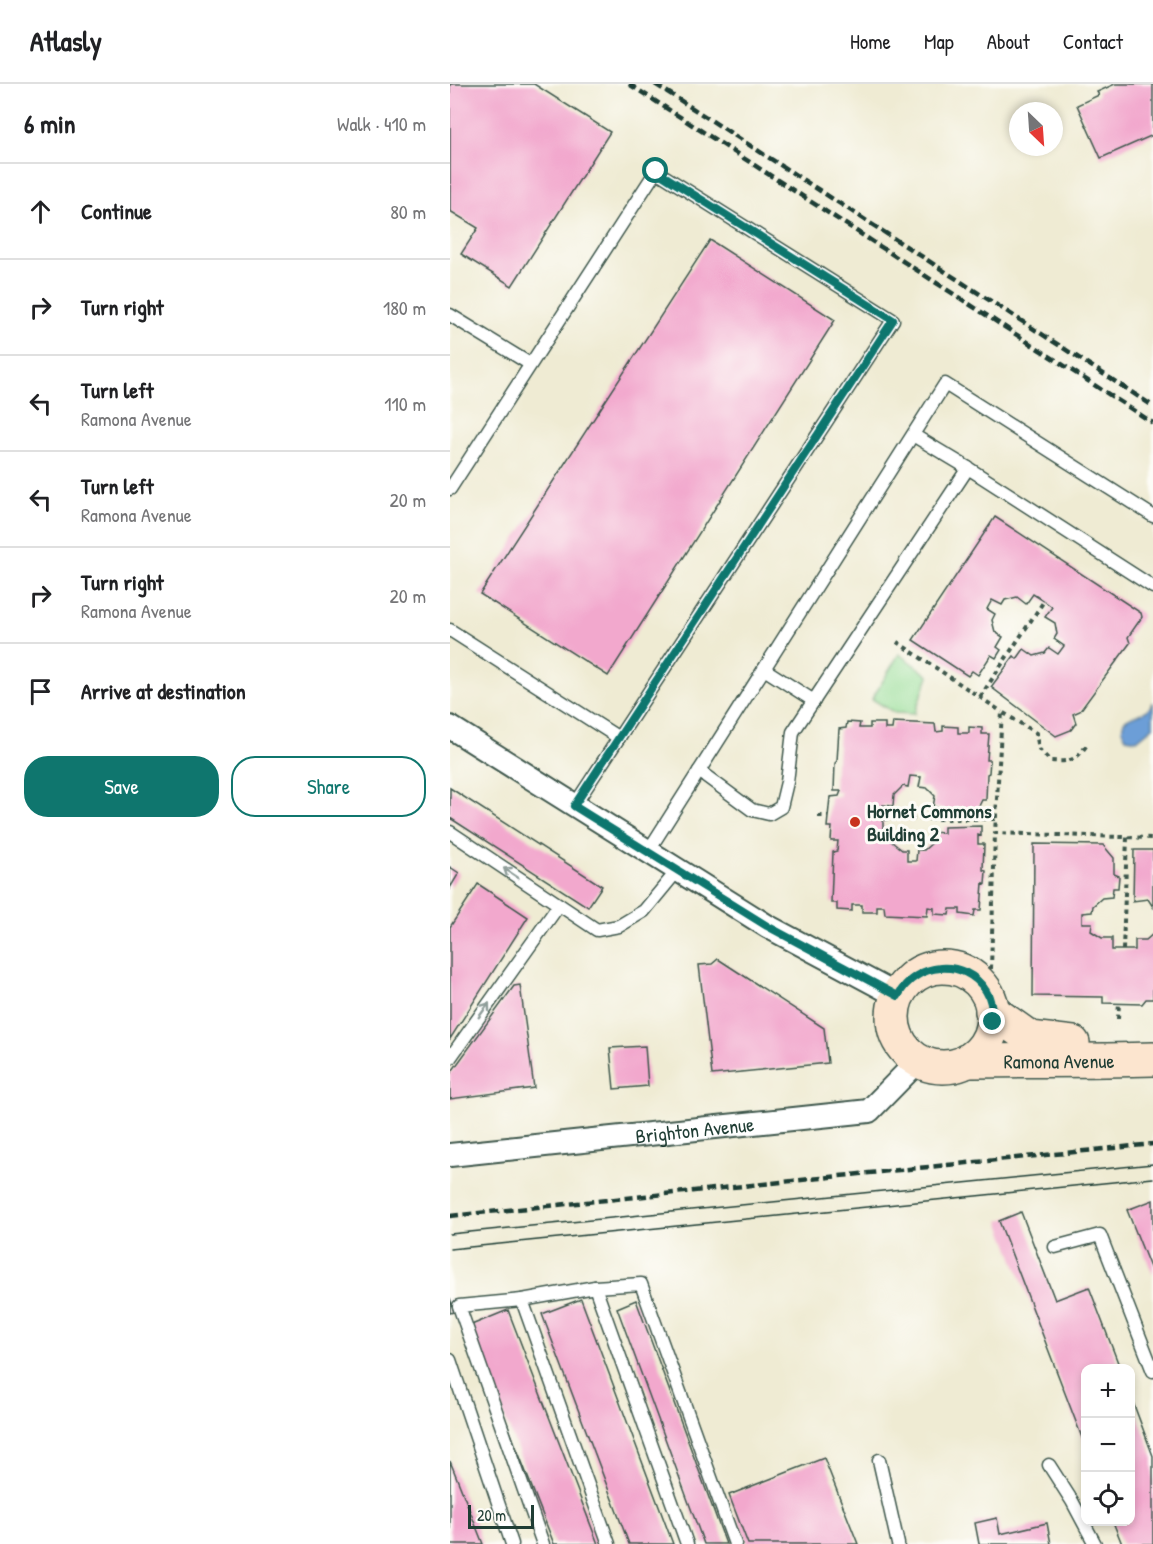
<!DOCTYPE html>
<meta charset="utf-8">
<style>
body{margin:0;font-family:"Patrick Hand",sans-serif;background:#f2f2f2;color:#202124}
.controls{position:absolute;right:18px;bottom:18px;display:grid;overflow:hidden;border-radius:12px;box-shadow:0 3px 9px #0003}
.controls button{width:54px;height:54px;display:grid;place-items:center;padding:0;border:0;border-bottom:2px solid #e0e0e0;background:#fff;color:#202124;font:30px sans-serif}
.compass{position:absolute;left:559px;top:18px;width:54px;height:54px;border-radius:50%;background:#fff;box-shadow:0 3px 9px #0003;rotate:155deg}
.scale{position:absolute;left:18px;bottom:15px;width:66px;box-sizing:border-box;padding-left:6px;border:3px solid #1f3d34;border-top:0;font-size:16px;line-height:21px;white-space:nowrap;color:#1f3d34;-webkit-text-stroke:4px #fdfcf7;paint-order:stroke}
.stop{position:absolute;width:18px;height:18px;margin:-14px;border:4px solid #0f766e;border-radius:50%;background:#fff}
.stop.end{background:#0f766e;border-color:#fff;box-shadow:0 2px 6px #0008}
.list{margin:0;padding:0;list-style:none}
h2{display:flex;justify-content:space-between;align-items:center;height:78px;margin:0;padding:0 24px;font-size:26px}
h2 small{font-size:20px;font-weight:400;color:#757577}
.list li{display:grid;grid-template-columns:39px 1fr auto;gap:18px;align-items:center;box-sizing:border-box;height:96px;padding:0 24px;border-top:2px solid #e0e0e0}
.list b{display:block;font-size:22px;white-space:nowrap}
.list p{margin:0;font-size:20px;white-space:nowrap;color:#757577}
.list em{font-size:20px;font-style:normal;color:#757577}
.actions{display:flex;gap:12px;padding:18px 24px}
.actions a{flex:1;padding:14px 0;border:2px solid #0f766e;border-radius:24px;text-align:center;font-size:21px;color:#0f766e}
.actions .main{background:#0f766e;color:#fff}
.icon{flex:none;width:33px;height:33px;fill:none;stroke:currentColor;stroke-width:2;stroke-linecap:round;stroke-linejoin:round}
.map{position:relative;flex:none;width:703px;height:1460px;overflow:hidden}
header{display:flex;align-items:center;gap:36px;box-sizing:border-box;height:84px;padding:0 30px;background:#fff;border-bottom:2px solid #e0e0e0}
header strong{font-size:28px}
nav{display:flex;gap:33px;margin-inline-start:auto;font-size:21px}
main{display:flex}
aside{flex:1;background:#fff}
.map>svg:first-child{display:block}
.green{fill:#96dd96;stroke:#5a8d65;stroke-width:1.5}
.water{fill:#6c9ed7;stroke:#466e86;stroke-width:1.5}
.building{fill:#f2a8cd}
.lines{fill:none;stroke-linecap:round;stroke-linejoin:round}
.lane-casing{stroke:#3e574c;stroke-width:15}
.street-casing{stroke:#3e574c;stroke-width:26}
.secondary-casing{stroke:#3e574c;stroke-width:36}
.path{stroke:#3e574c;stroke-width:4;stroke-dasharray:4.5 4.5;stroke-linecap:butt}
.lane{stroke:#fff;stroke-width:12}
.street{stroke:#fff;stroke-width:22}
.secondary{stroke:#fce5cf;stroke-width:33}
.tram{stroke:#1f3d34;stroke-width:1.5}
.rail{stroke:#1f3d34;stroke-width:4.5;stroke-dasharray:9 4.5;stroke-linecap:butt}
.oneway{stroke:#8f9e9a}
.route{stroke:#0f766e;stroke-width:8}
.poi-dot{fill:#c8321e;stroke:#fdfcf7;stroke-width:2}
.labels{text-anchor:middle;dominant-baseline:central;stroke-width:6;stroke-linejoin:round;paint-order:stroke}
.poi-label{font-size:20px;font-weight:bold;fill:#1f3d34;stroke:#fdfcf7;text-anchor:start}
.street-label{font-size:20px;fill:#1f3d34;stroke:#fdfcf7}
</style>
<header>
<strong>Atlasly</strong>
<nav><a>Home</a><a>Map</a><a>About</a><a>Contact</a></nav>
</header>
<main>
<aside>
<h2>6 min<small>Walk · 410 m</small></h2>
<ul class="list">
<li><svg class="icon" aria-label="ahead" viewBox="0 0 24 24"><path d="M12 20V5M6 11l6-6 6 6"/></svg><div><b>Continue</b></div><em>80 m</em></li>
<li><svg class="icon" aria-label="right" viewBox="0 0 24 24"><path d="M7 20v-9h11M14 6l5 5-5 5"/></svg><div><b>Turn right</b></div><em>180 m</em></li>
<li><svg class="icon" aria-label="left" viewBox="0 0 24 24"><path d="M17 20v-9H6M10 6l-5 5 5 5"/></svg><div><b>Turn left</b><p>Ramona Avenue</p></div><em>110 m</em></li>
<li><svg class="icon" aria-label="left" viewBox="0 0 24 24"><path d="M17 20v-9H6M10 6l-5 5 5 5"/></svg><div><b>Turn left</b><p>Ramona Avenue</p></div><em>20 m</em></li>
<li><svg class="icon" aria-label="right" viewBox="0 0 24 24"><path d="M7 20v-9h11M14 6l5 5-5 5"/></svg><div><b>Turn right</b><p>Ramona Avenue</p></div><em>20 m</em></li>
<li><svg class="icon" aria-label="arrive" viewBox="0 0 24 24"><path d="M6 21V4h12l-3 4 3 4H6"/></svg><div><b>Arrive at destination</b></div></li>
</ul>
<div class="actions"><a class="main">Save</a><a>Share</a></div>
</aside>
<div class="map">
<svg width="703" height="1460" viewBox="0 0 703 1460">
<rect width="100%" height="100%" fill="#fdfcf7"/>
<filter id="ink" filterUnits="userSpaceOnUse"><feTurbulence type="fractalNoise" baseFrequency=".0167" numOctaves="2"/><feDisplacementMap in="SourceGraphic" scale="12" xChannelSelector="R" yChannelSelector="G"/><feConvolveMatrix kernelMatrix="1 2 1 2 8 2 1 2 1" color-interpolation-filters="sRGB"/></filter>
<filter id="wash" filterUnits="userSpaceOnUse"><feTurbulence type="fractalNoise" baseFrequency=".008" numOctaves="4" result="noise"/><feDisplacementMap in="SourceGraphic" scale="24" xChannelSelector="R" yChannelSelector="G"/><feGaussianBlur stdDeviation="1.35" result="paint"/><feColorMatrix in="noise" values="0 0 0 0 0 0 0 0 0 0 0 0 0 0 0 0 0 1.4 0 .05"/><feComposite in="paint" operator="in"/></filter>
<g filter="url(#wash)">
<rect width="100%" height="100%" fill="#efebd3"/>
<polygon class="green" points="449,570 479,592 464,630 445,629 422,615"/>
<path class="water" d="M703 618V643L687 656 676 654 672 646 674 637C684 628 697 633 703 618Z"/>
<g id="blocks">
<g class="building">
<polygon points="0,0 84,0 160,48 62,202 11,170 28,144 0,127"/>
<polygon points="665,0 703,0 703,51 651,74 627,21 649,11 647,8"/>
<polygon points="260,156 385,236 158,592 30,510"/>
<polygon points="545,433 691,529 692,533 678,553 680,559 630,627 623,630 626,639 621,646 606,652 541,603 564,572 567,575 574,565 584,572 595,569 599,564 608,570 614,562 604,555 607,550 605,539 595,533 602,523 594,517 583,510 576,520 567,513 555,516 552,521 542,516 537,525 545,530 542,536 545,548 553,553 547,563 551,566 546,574 541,571 528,591 522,587 518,592 463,556"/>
<polygon points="397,638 410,639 409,644 420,644 420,639 435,639 435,645 442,645 443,638 485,640 486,648 493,647 493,642 508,643 508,649 519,649 519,643 532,644 532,650 539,650 537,676 540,676 539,689 537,690 536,716 532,716 528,724 507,723 507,730 494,729 494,725 483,723 485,712 477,704 469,703 471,693 460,692 458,703 453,702 444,711 443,722 433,721 433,746 442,747 442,758 452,766 457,766 457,777 466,777 467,766 474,766 482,759 483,748 494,749 494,743 531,742 531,752 528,751 528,760 534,760 533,786 536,787 535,800 533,799 531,826 525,826 524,832 510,830 510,825 500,825 499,831 484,830 484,824 478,823 477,832 435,830 434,822 427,822 427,828 412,828 412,821 402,821 402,827 387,826 387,819 381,819 383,768 387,767 388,757 381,757 382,743 377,743 380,713 389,712 391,707 384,707 385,679 387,677 389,645 396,644"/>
<polygon points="0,704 152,802 138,823 0,734"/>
<polygon points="584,760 653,761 664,774 664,790 669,792 668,804 663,804 662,813 652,814 643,822 642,828 632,829 632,839 642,839 641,847 652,854 662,854 662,866 685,866 685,856 696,856 703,850 703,915 696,915 692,920 653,919 653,913 583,912"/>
<polygon points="684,766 703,766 703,823 698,815 683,817"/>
<polygon points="0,783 9,789 0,804"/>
<polygon points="28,800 78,833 0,955 0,843"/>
<polygon points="268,875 374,944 378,979 262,991 249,881 262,880"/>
<polygon points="70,901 84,1004 0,1015 0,990 64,902"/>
<polygon points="195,962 198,1002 164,1005 160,964"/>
<polygon points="703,1116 703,1191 677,1126"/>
<polygon points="571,1128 605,1216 639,1203 670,1284 636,1284 636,1364 549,1137"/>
<polygon points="0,1214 4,1228 0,1229"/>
<polygon points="131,1215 223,1460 179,1460 92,1230"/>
<polygon points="186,1216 276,1460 254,1460 167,1224"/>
<polygon points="58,1226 148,1460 104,1460 19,1242"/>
<polygon points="681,1313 703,1372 703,1460 672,1460 663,1438 680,1438"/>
<polygon points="374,1374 408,1460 298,1460 279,1411"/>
<polygon points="0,1377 33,1460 0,1460"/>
<polygon points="547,1434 550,1450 597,1439 601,1460 529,1460 525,1439"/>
</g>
</g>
</g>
<g filter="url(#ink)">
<use href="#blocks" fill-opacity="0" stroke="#3e574c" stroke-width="1.5"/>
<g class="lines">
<g class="lane-casing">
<g id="lane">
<polyline points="0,231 80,280"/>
<polyline points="463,351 518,384"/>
<polyline points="0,405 206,87 443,236 124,722"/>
<polyline points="0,546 169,654"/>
<polyline points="314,585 364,617"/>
<polyline points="249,687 302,726 319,730 331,723 337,698 343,648 518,384 703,503"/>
<polyline points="0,748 147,846 169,842 194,827 227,787"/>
<polyline points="197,769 495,300 703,432"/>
<polyline points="0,974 109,821"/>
<polyline points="605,1163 650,1151 703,1287"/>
<polyline points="145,1203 191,1200 285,1460"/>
<polyline points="72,1216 9,1222 93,1460"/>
<polyline points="0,1276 62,1460"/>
<polyline points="429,1376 448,1460"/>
<polyline points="599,1381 622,1417 645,1460"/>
<polyline points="159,1460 72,1216 145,1203 237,1460"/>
</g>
</g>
<g class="street-casing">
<g id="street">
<polyline points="0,643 317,842 448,912"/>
<path id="s1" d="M0 1071 419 1027 468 977"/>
</g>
</g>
<g class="secondary-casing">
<g id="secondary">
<circle cx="493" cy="933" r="50"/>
<polyline points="542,927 580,954 623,959"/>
<path id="s2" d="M516 977C579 976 641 977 703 975"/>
</g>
</g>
<g class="path">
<polyline points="447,558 552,628"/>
<polyline points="530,613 594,517"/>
<path d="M636 662C625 678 618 678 600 677L589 665 586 649 552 628 545 749 703 754"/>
<polyline points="368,732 378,732"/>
<polyline points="433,735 546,735"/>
<polyline points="673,866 677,753"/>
<polyline points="541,885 545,749"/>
<polyline points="668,935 669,919"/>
</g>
<use href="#lane" class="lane"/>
<use href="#street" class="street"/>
<use href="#secondary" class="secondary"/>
<g class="tram">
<polyline points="0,1150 703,1080"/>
<polyline points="0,1165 703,1094"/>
</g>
<g class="rail">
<polyline points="179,0 703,339"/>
<polyline points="205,0 703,322"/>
<polyline points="0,1132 703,1060"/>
</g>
</g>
<defs><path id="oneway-shaft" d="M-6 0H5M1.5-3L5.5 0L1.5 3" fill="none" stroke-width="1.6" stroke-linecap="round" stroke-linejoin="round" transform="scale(1.5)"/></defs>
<g class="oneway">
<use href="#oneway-shaft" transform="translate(61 789) rotate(-146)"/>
<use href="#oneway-shaft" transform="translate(34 926) rotate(-54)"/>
</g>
</g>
<g class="lines" filter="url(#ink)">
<path class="route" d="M206 87 443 236 124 722 317 842 448 912C465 878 515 873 536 907 542 916 542 927 543 938"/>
</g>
<circle class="poi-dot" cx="405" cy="738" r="6"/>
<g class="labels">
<g class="poi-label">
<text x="417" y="726">Hornet Commons<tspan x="417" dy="23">Building 2</tspan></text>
</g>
<g class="street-label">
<text stroke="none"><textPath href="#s2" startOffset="93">Ramona Avenue</textPath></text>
<text stroke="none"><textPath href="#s1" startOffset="246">Brighton Avenue</textPath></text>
</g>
</g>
</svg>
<div class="controls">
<button>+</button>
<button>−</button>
<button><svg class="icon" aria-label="locate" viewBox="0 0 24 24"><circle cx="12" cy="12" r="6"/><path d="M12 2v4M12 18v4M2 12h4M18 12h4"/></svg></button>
</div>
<svg class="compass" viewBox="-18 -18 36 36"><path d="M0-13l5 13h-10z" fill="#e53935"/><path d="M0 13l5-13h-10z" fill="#757577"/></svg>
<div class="scale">20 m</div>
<div class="stop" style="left:206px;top:87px"></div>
<div class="stop end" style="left:543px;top:938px"></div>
</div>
</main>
